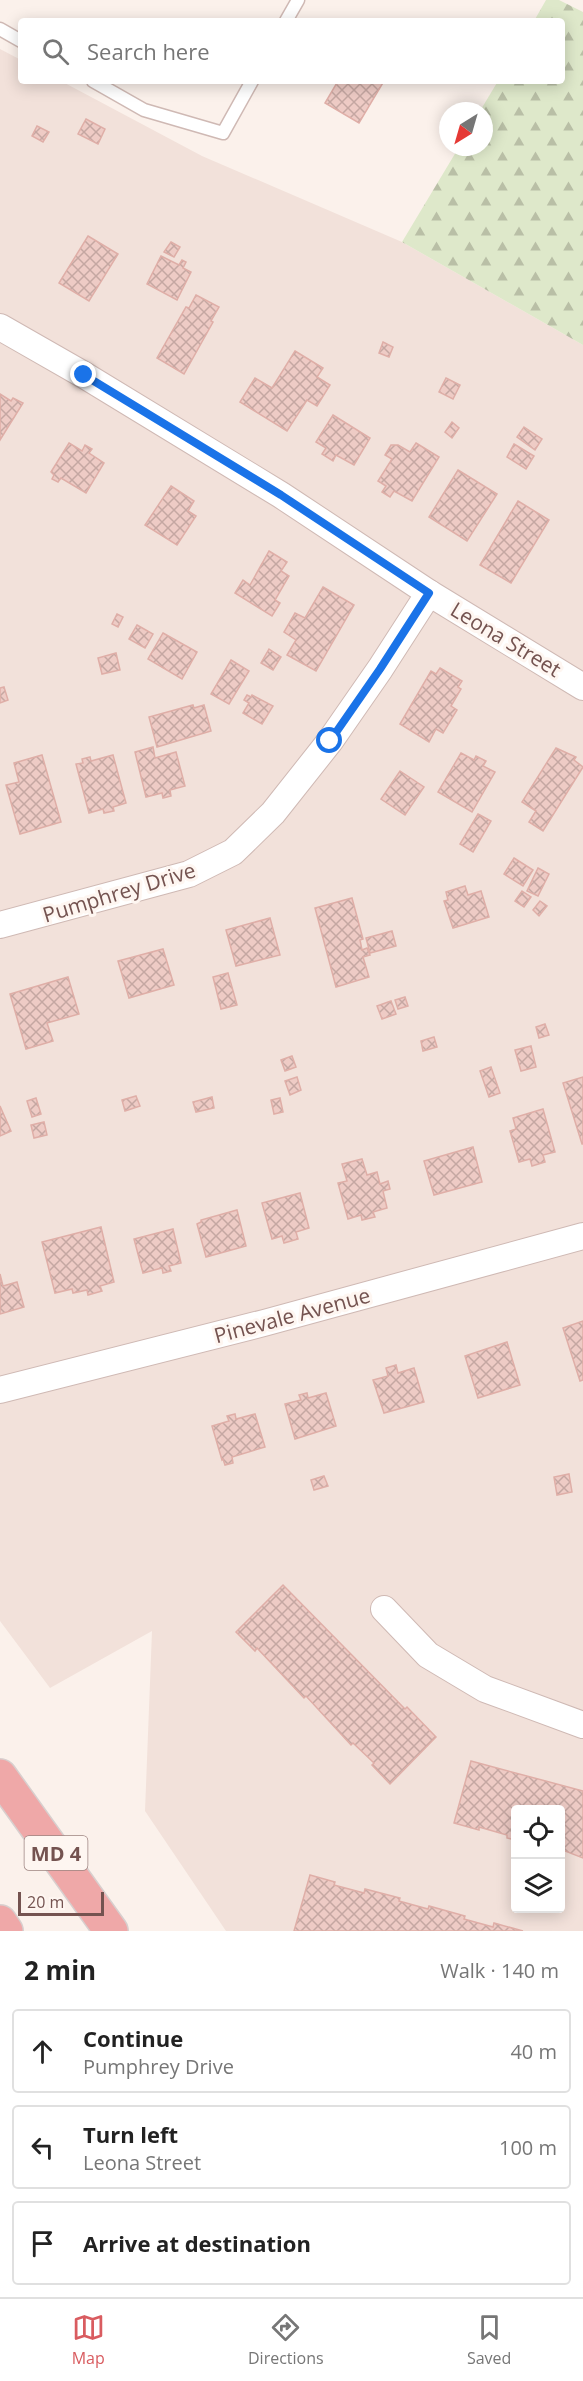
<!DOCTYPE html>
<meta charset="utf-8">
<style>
body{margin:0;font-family:"Open Sans",sans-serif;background:#f2f2f2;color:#222}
.controls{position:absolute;right:18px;bottom:18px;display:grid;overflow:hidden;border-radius:6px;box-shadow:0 3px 15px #0003}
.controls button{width:54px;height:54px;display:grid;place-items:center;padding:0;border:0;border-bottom:2px solid #e0e0e0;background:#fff;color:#222;font:30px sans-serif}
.compass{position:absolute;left:439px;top:102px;width:54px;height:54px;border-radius:50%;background:#fff;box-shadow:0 3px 15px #0003;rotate:217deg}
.scale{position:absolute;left:18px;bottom:15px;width:86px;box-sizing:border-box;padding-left:6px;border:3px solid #745350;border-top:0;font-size:16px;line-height:21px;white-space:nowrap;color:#745350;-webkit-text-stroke:4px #fef6f1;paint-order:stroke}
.stop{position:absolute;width:18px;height:18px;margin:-14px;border:4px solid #1a73e8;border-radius:50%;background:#fff}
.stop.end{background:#1a73e8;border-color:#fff;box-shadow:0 2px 6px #0008}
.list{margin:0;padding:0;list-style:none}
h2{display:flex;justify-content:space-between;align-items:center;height:78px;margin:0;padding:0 24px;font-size:26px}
h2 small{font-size:20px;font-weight:400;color:#767676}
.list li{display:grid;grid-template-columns:39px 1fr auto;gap:18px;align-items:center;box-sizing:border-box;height:84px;margin:0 12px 12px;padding:0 12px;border:2px solid #e0e0e0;border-radius:6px}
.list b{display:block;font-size:22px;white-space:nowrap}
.list p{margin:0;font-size:20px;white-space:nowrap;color:#767676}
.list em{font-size:20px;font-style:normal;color:#767676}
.icon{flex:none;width:33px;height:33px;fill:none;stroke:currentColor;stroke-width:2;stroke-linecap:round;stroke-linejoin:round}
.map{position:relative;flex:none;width:583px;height:1931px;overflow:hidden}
.search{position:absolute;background:#fff;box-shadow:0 3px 15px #0003;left:18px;right:18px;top:18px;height:66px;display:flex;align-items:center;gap:15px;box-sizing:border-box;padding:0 21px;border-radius:6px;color:#767676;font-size:22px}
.sheet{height:366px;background:#fff}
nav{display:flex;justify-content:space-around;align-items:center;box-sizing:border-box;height:84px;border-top:2px solid #e0e0e0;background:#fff;font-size:16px;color:#767676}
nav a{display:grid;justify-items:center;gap:3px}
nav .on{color:#d95c60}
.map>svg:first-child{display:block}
.residential{fill:#f2e1da;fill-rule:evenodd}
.forest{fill:url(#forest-firs)}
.building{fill:url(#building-cross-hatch);stroke:#dfaea7;stroke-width:1.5}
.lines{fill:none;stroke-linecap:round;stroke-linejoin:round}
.lane-casing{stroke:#cfb9b4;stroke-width:15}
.street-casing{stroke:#cfb9b4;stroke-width:28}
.highway-casing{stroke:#d8cfce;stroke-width:36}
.lane{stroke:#fff;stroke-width:12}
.street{stroke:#fff;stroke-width:26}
.highway{stroke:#efa8a8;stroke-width:33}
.route{stroke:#1a73e8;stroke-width:8}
.labels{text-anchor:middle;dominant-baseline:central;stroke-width:6;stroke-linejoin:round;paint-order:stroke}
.shield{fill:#fef6f1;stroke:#9d8480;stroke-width:1.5}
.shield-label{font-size:20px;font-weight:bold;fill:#745350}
.street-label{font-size:21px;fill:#745350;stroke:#fef6f1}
</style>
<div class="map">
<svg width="583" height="1931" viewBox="0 0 583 1931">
<defs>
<pattern id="forest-firs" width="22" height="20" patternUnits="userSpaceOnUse" patternTransform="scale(1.5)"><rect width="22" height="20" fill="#dee8ca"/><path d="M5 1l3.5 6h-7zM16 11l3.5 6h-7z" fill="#b9bfa6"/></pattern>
<pattern id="building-cross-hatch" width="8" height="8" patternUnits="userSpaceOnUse" patternTransform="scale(1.5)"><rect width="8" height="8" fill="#eecbc5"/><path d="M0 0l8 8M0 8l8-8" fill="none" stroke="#c5a7a2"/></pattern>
</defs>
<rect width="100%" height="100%" fill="#fbf1eb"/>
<path class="residential" d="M0 49 21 60V81H61L202 156 402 242 583 345V1931H226L145 1811 152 1631 50 1688 0 1621ZM516 1810H560V1908H516Z"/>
<polygon class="forest" points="546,0 559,0 583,12 583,345 402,242 459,147 484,147 484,111 480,111 498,81 562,81 562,21 534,21"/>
<g class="building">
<polygon points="338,81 384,81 359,123 325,103"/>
<polygon points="86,119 105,129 98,144 78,134"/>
<polygon points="37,126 49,132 43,142 32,136"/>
<polygon points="88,236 118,254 89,301 59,283"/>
<polygon points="171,242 180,247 174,257 164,252"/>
<polygon points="161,256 179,265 182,260 186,262 183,268 191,272 177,300 147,284"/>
<polygon points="196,295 219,307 211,321 213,322 184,374 157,358 186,307 189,308"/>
<polygon points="383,342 393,347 389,357 379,353"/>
<polygon points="295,351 323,368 317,377 330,385 317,406 307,400 287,431 240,402 255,378 272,388"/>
<polygon points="446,378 460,385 453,399 439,392"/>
<polygon points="0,394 11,401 13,398 23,403 0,440"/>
<polygon points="333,415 370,438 354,465 336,455 333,461 322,454 326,448 316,442"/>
<polygon points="452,422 459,428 452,438 445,432"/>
<polygon points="524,427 542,439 535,450 517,437"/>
<polygon points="69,443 82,451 85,445 92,449 89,453 104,463 86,493 61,478 58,482 52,479 54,475 51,472"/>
<polygon points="416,443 439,457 412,501 394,491 390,497 382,492 386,486 378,481 392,459 385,455 391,445 398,445 410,452"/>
<polygon points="514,444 534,456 526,469 507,457"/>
<polygon points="458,470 497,494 467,541 429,517"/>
<polygon points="171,486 194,501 188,511 196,516 177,545 145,525"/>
<polygon points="518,501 549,520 511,583 480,565"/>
<polygon points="269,551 287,562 281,571 289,576 275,600 280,603 272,616 235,593 243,580 250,585"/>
<polygon points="323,587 354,605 316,671 287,655 296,640 284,632 295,613 305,618"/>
<polygon points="117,614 123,617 118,627 112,624"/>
<polygon points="137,625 153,634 145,648 129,639"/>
<polygon points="163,633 197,652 182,679 148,659"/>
<polygon points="269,649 281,657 273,670 261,663"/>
<polygon points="116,653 120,670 102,674 98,658"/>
<polygon points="231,660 249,671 229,704 211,694"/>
<polygon points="440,668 462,681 458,687 461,689 451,706 457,710 443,733 436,729 429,742 400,724 431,671 436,674"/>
<polygon points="4,687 8,700 0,703 0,688"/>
<polygon points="247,695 251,697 252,695 273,706 262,724 243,713 249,703 244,700"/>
<polygon points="193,705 194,708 204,705 211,731 157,747 149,717"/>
<polygon points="153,747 155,758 176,752 185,786 170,790 171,796 163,798 162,793 146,797 135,752"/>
<polygon points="556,748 576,757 574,760 583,767 543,831 529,822 536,811 522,802"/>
<polygon points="461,753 474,760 476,756 486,761 483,766 495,772 472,812 438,792"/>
<polygon points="42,755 61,822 20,834 6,785 19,782 14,763"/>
<polygon points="113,755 126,803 113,807 114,811 104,813 103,809 89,813 76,764 83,763 82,759 90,757 91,761"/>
<polygon points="400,771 424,787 405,815 381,799"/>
<polygon points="478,814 491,821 473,852 460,844"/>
<polygon points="514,858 533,870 523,886 504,874"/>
<polygon points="538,868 549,874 538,896 527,891"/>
<polygon points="465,886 468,895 481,891 489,917 453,928 444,901 448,900 446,892"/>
<polygon points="522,891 531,897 524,907 515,901"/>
<polygon points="352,898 363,939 360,940 362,950 367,948 370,955 363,957 369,977 336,987 315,908"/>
<polygon points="540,901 547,906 539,916 533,910"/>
<polygon points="270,918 280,955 236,966 226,930"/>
<polygon points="392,931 396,946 370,953 366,938"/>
<polygon points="163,949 174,985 129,998 118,961"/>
<polygon points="228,973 237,1005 221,1009 213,977"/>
<polygon points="68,977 79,1014 47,1023 53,1041 26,1049 10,994"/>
<polygon points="405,997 408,1006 398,1009 395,1000"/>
<polygon points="391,1001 396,1014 382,1019 377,1006"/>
<polygon points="545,1024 549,1035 539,1038 536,1027"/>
<polygon points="434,1037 437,1047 423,1051 421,1041"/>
<polygon points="531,1046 536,1067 521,1071 515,1050"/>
<polygon points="292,1056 296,1067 285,1071 281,1060"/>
<polygon points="491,1067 500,1093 489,1097 480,1071"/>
<polygon points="297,1077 301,1090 290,1095 285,1081"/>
<polygon points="583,1077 583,1144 582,1144 563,1083"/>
<polygon points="136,1096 140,1106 125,1111 122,1100"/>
<polygon points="212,1097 214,1108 196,1112 193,1102"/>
<polygon points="36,1098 41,1114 32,1117 27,1101"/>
<polygon points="280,1098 283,1112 274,1114 271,1100"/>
<polygon points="0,1106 11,1131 0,1136"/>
<polygon points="543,1109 555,1152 543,1155 545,1162 532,1166 530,1159 519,1162 510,1131 516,1129 513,1118"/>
<polygon points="44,1122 47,1135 34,1138 31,1125"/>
<polygon points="473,1147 482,1182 434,1195 424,1161"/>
<polygon points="362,1159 367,1175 377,1172 380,1184 388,1181 390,1189 383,1191 387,1208 373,1212 375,1217 362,1220 361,1215 348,1219 338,1183 347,1181 342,1164"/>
<polygon points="300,1193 309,1228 296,1232 298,1239 284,1243 282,1236 272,1239 262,1203"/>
<polygon points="237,1210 246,1246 206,1257 197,1224 201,1222 201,1220"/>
<polygon points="101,1227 114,1282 100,1286 102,1291 88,1295 87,1290 73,1293 72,1289 55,1293 42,1242"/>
<polygon points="173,1229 181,1263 169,1266 171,1271 163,1273 162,1268 143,1273 134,1239"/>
<polygon points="0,1274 3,1286 17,1282 24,1307 0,1314"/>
<polygon points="583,1321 583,1380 580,1381 563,1328"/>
<polygon points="507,1342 520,1385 478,1398 465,1356"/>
<polygon points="396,1365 398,1373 414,1368 424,1402 384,1413 373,1380 388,1376 386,1368"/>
<polygon points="307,1393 308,1398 326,1393 336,1426 295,1439 285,1404 301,1400 299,1395"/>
<polygon points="235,1414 236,1419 255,1414 265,1447 232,1457 233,1463 225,1465 223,1459 222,1460 212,1426 229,1421 227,1416"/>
<polygon points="569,1474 572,1492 557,1495 554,1477"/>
<polygon points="324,1476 328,1486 314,1490 311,1480"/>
<polygon points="283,1585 405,1709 407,1707 436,1737 390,1784 372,1765 374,1763 353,1743 351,1745 306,1696 304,1698 257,1648 255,1651 236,1632"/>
<polygon points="471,1761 583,1791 583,1858 560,1849 560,1810 516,1810 516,1840 507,1838 507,1835 479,1827 479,1830 454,1823"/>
<polygon points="310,1875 335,1882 334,1885 364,1893 365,1889 400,1898 399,1901 428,1909 429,1906 465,1916 464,1919 493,1927 494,1923 523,1931 294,1931"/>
</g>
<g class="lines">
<g class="lane-casing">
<g id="lane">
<polyline points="286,21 298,0"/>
<polyline points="0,29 21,41"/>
<polyline points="93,81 144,110 223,133 252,81"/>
</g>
</g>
<g class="street-casing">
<g id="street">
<polyline points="0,327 84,375 281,495 429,593 583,687"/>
<polyline points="0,925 189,874 233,852 273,813 330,741 380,669 429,593"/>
<polyline points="0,1390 264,1323 583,1236"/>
<polyline points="384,1609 428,1655 485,1689 583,1725"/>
</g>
</g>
<g class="highway-casing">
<g id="highway">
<polyline points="0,1776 111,1931"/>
<polyline points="0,1922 6,1931"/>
</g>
</g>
<use href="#lane" class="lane"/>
<use href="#street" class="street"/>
<use href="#highway" class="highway"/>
</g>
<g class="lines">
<polyline class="route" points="84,375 281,495 429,593 380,669 330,741"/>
</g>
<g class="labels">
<rect class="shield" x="24.5" y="1836" width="63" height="34" rx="4.5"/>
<g class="shield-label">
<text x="56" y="1853">MD 4</text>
</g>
<g class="street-label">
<text transform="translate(506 639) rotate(31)">Leona Street</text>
<text transform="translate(119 892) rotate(-17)">Pumphrey Drive</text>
<text transform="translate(292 1315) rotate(-15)">Pinevale Avenue</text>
</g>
</g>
</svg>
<div class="controls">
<button><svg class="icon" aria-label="locate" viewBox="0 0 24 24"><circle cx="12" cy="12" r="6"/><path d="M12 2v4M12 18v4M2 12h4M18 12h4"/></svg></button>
<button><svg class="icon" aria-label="layers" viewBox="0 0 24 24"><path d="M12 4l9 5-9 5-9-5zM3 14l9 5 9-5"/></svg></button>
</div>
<svg class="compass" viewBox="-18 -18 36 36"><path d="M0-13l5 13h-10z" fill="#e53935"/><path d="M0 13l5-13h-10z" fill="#767676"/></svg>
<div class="scale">20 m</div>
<div class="stop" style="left:330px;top:741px"></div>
<div class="stop end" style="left:84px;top:375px"></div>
<div class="search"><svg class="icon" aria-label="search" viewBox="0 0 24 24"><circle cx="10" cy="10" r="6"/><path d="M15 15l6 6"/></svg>Search here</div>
</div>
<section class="sheet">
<h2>2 min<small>Walk · 140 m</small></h2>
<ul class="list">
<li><svg class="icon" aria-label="ahead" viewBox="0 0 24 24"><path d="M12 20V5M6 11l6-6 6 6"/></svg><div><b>Continue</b><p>Pumphrey Drive</p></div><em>40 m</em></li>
<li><svg class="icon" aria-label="left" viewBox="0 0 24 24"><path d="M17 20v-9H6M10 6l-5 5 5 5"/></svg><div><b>Turn left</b><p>Leona Street</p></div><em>100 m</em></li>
<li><svg class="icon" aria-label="arrive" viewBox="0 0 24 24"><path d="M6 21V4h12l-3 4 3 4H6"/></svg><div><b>Arrive at destination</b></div></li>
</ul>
</section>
<nav>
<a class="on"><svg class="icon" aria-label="map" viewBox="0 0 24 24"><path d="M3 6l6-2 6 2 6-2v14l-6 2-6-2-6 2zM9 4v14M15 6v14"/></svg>Map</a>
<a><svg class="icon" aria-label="directions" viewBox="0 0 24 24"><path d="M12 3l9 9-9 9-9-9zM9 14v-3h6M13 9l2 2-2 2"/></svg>Directions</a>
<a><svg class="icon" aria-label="saved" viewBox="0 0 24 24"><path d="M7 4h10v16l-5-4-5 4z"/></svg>Saved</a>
</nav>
